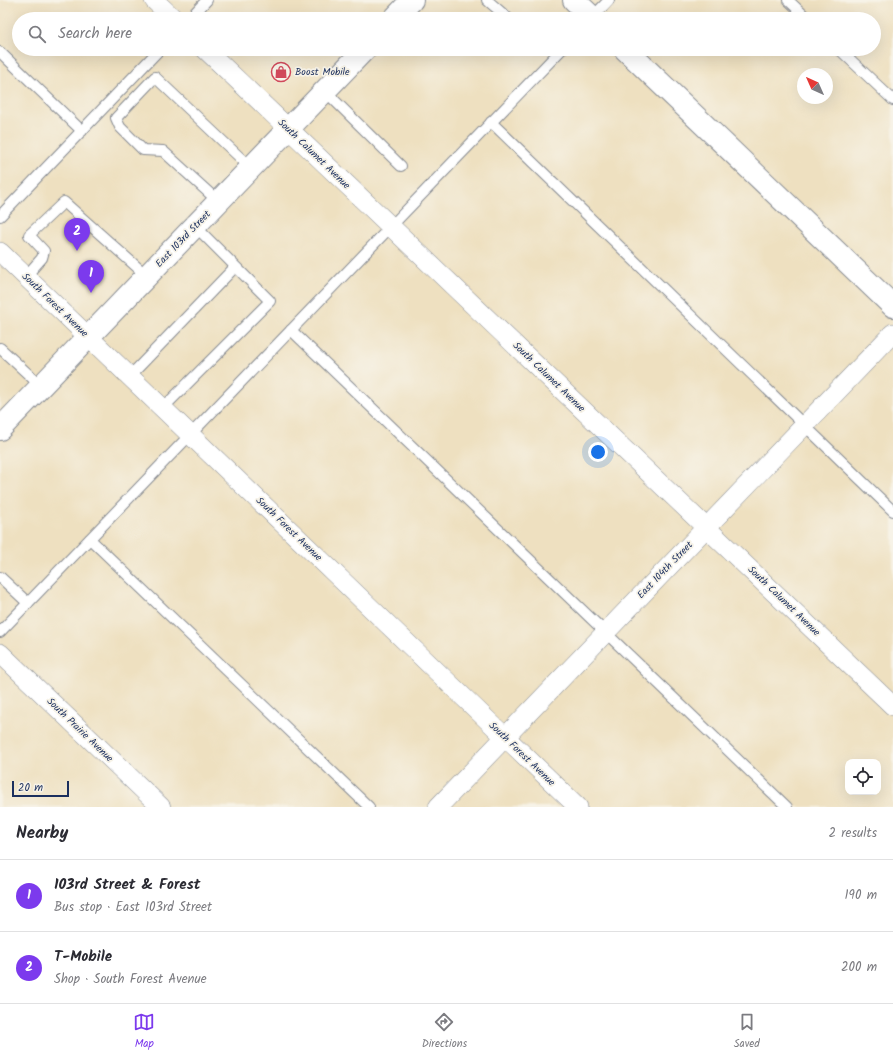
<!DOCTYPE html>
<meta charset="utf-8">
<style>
body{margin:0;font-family:Kalam,sans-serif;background:#f7f7f7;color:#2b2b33}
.controls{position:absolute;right:12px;bottom:12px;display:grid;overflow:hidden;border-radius:8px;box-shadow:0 4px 16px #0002}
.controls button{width:36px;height:36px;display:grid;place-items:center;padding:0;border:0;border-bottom:1px solid #e1e1e2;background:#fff;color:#2b2b33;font:20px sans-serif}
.compass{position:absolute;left:797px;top:68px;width:36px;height:36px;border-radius:50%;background:#fff;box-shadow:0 4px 16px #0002;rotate:315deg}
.scale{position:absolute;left:12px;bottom:10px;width:57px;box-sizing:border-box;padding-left:4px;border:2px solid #1b2f5e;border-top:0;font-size:11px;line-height:14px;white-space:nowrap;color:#1b2f5e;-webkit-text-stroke:3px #f7f3e8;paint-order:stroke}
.you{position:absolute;left:598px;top:452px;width:14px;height:14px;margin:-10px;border:3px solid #fff;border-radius:50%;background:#1a73e8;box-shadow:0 0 0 6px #1a73e833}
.badge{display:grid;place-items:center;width:26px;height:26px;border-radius:50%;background:#7c3aed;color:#fff;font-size:13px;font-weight:700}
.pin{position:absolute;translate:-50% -33px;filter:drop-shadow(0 1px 2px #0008)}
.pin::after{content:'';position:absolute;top:21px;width:14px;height:12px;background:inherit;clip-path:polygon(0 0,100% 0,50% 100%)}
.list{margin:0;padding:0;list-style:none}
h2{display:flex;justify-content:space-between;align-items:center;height:52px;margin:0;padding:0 16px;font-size:17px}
h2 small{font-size:13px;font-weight:400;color:#7c7c81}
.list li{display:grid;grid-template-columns:26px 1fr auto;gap:12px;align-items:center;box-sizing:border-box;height:72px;padding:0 16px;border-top:1px solid #e1e1e2}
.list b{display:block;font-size:15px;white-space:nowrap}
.list p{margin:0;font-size:13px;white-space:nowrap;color:#7c7c81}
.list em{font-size:13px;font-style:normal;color:#7c7c81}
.icon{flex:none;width:22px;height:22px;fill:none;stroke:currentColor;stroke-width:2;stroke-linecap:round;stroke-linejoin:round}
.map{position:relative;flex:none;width:893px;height:807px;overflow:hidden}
.search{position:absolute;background:#fff;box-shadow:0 4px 16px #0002;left:12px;right:12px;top:12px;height:44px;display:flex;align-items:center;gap:10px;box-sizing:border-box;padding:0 14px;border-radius:22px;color:#7c7c81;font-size:15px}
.sheet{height:196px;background:#fff}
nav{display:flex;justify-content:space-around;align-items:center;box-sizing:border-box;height:56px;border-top:1px solid #e1e1e2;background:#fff;font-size:11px;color:#7c7c81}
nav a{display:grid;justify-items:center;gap:2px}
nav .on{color:#7c3aed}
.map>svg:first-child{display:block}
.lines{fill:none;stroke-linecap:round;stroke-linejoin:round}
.service-casing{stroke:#84888f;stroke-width:12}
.minor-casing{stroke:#84888f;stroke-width:20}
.tertiary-casing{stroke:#84888f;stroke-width:24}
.secondary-casing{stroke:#84888f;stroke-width:24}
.service{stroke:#fff;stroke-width:10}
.minor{stroke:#fff;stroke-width:19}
.tertiary{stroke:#fff;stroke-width:22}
.secondary{stroke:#fff;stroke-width:22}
.labels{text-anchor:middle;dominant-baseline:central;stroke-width:3.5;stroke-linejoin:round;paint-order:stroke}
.poi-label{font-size:10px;fill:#1b2f5e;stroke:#f7f3e8;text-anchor:start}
.street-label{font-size:10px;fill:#1b2f5e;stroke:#f7f3e8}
</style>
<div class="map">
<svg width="893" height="807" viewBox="0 0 893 807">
<rect width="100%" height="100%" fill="#f7f3e8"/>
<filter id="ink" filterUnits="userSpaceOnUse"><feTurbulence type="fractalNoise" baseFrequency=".025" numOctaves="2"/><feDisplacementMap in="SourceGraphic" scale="8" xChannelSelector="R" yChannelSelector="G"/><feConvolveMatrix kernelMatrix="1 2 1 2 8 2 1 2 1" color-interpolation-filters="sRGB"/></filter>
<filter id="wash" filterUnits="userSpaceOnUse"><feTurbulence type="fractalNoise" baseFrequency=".012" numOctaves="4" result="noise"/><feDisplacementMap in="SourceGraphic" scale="16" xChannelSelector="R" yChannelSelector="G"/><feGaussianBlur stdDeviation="0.9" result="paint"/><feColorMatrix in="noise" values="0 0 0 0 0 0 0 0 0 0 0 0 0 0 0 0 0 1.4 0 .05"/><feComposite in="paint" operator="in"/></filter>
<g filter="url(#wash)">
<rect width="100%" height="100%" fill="#eee0c0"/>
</g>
<g filter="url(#ink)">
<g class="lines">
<g class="service-casing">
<g id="service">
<polyline points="487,0 509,19"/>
<polyline points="788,0 808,19"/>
<polyline points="189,19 207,0"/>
<polyline points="591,19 609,0"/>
<polyline points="839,49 893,100"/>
<polyline points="0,52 82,131"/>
<polyline points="325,91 401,166"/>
<polyline points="491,122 893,511"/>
<polyline points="219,202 163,151 143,150 120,127 116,118 155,77 251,168"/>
<polyline points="0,216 160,49"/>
<polyline points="26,276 42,258 44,251 29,235 64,202 147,276"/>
<polyline points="291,330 787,807"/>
<polyline points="0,348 41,386"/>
<polyline points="130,376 235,267"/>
<polyline points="163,408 270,301 195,226"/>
<polyline points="90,539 369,807"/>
<polyline points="0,577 28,603"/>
<polyline points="0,632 562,49"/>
</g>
</g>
<g class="minor-casing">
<g id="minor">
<polyline points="154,0 174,19"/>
<polyline points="205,49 893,706"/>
<polyline points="0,252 578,807"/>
<polyline points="0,653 161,807"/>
<polyline points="438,807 893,333"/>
</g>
</g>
<g class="tertiary-casing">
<g id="tertiary">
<polyline points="574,0 594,19"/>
<polyline points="625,49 893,306"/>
</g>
</g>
<g class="secondary-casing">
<g id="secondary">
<polyline points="394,19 412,0"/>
<polyline points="0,429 365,49"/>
</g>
</g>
<use href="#service" class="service"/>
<use href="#minor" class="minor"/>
<use href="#tertiary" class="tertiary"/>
<use href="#secondary" class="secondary"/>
</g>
</g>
<defs>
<g id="shop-ring" transform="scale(1)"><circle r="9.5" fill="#f7f3e8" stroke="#d1495b" stroke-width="1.5"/><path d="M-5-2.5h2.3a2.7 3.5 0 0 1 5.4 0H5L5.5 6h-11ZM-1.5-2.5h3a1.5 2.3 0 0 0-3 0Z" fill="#d1495b"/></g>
</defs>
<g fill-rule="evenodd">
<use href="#shop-ring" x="281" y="72"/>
</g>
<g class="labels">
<g class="poi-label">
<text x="295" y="72">Boost Mobile</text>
</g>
<g class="street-label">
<text transform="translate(314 154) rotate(44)">South Calumet Avenue</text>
<text transform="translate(183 239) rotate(-46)">East 103rd Street</text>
<text transform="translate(55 305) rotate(44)">South Forest Avenue</text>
<text transform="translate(549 377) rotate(44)">South Calumet Avenue</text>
<text transform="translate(289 529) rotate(44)">South Forest Avenue</text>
<text transform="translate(665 570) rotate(-46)">East 104th Street</text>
<text transform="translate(784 601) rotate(44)">South Calumet Avenue</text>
<text transform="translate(80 730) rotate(44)">South Prairie Avenue</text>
<text transform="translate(522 754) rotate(44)">South Forest Avenue</text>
</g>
</g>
</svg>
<div class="controls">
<button><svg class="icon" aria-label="locate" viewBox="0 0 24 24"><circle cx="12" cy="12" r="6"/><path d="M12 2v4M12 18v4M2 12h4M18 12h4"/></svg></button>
</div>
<svg class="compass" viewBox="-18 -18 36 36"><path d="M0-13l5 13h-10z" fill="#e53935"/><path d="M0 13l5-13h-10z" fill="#7c7c81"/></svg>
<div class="scale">20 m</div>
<div class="you"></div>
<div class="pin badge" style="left:91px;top:293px">1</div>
<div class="pin badge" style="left:77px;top:251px">2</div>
<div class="search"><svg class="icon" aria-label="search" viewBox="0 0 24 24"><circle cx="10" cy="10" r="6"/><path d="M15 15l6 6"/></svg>Search here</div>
</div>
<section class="sheet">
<h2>Nearby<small>2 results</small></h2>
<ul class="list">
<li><span class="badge">1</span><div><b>103rd Street &amp; Forest</b><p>Bus stop · East 103rd Street</p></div><em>190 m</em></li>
<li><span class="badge">2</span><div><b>T-Mobile</b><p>Shop · South Forest Avenue</p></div><em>200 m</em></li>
</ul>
</section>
<nav>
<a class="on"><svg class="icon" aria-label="map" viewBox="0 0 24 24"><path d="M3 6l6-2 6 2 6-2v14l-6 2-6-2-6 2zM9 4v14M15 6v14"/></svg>Map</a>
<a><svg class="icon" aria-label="directions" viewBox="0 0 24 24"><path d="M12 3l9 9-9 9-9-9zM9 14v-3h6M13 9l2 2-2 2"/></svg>Directions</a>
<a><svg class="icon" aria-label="saved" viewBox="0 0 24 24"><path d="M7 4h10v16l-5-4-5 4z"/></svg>Saved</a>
</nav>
